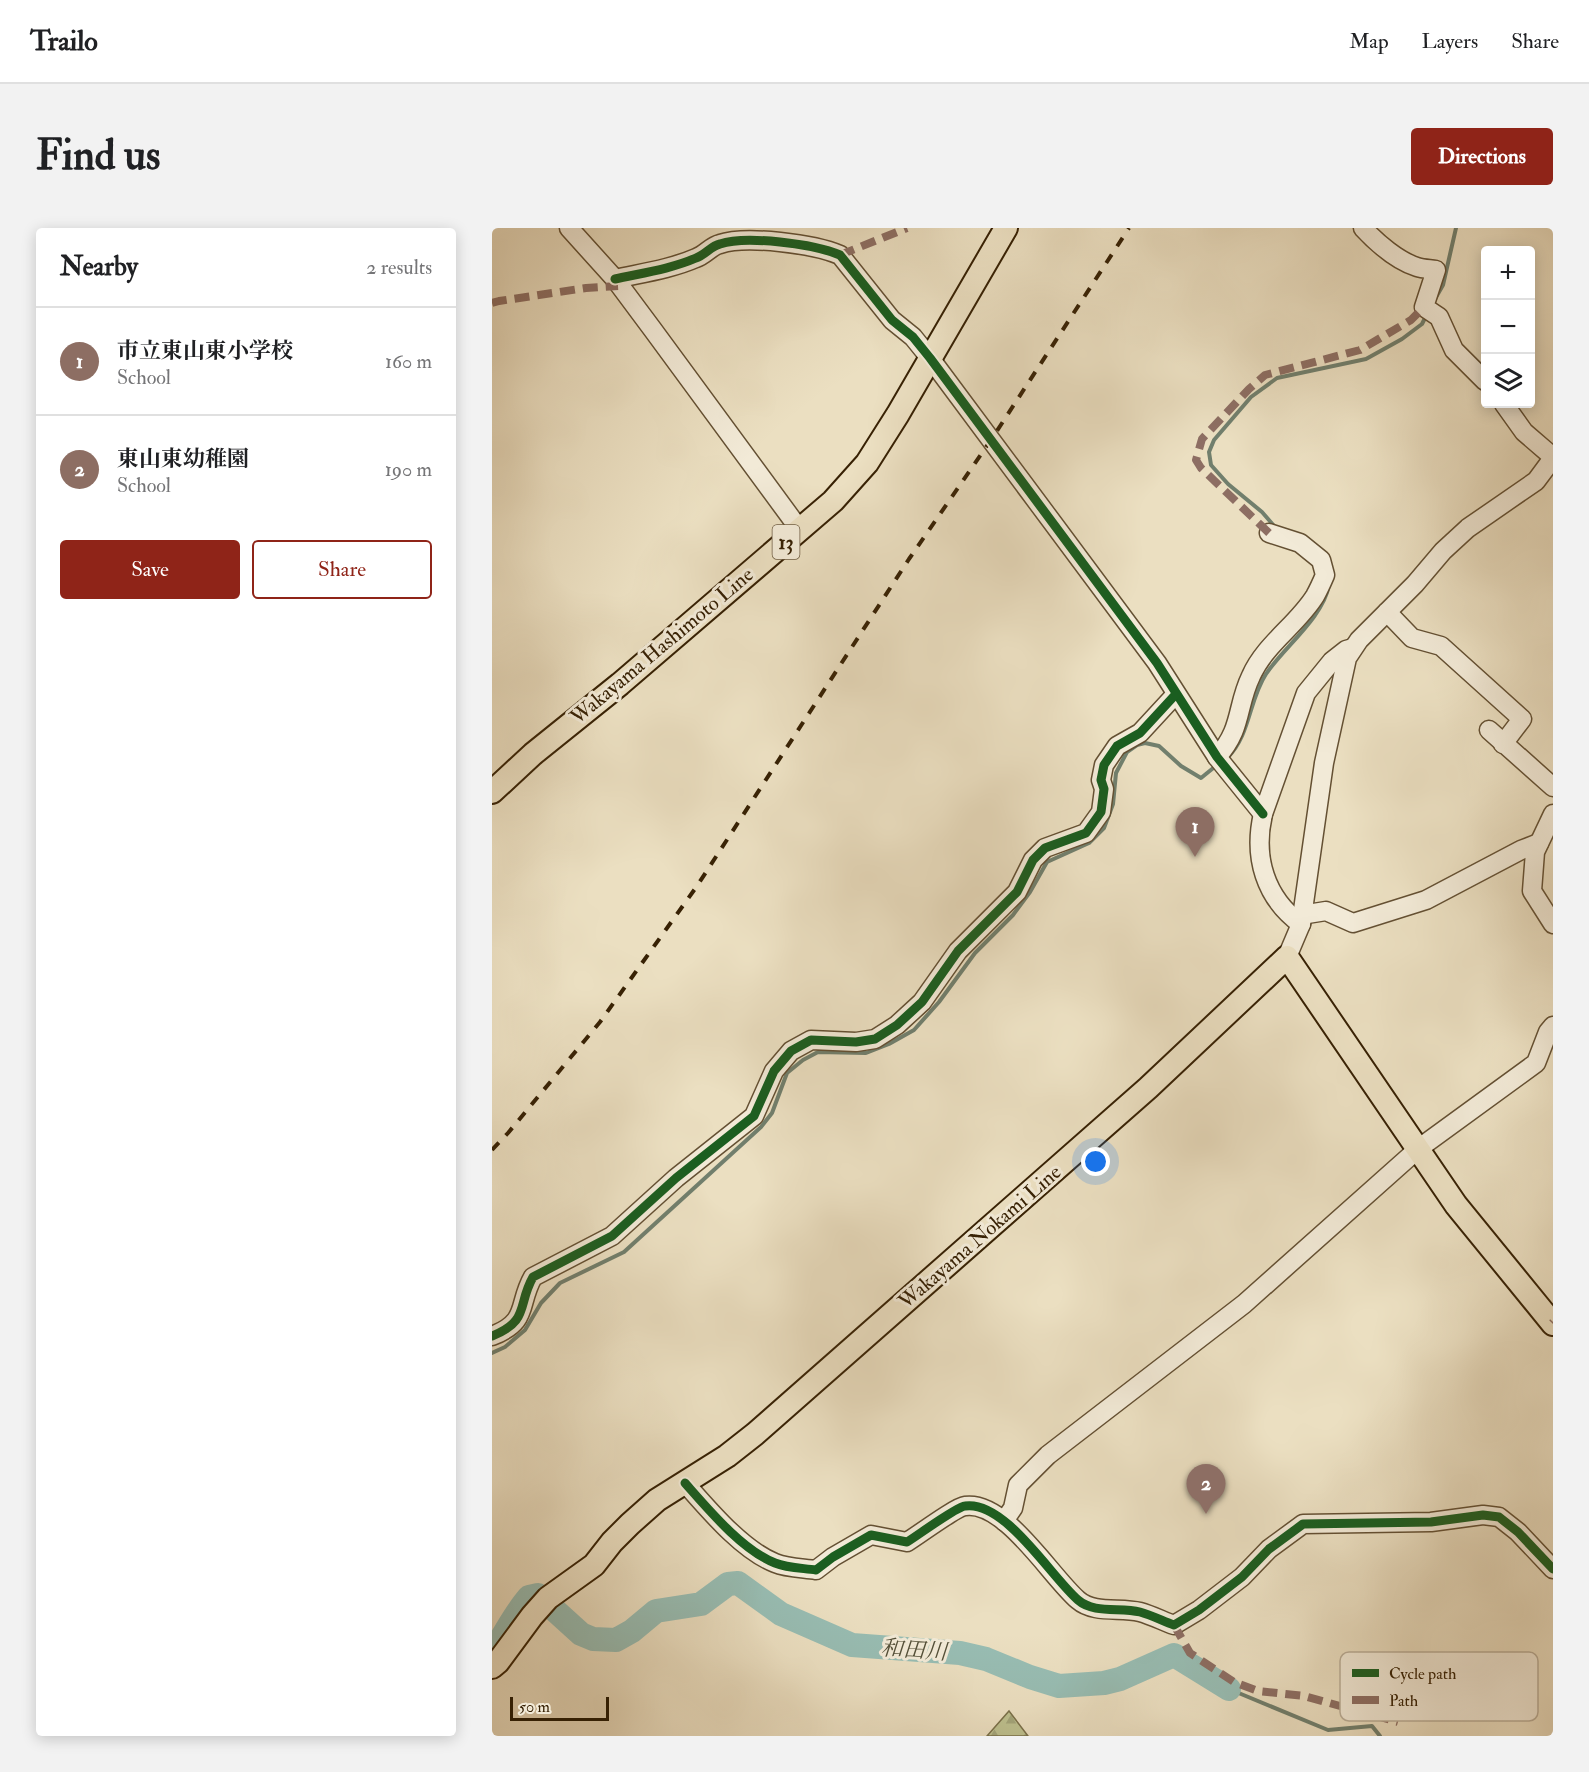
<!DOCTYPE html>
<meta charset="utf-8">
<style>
body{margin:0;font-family:"IM FELL Double Pica","Noto Serif JP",serif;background:#f2f2f2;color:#202124}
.controls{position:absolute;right:18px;top:18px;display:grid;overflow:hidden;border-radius:6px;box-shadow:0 3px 15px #0003}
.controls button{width:54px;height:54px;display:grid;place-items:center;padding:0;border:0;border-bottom:2px solid #e0e0e0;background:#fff;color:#202124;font:30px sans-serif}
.scale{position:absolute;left:18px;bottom:15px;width:99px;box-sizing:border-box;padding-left:6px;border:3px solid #372104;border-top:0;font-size:16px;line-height:21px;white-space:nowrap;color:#372104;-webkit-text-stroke:4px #f2ead7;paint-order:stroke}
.you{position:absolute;left:604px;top:934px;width:21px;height:21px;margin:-15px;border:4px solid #fff;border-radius:50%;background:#1a73e8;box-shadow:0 0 0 9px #1a73e833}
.badge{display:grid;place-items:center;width:39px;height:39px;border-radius:50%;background:#8f2418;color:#fff;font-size:20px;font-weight:700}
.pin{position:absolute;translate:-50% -50px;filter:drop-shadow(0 2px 3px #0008)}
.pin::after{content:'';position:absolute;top:32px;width:21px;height:18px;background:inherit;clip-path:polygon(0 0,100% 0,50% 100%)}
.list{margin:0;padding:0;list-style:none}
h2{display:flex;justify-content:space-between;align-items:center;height:78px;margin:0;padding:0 24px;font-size:26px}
h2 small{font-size:20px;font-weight:400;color:#757577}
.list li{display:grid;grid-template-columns:39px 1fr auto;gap:18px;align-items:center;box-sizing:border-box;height:108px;padding:0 24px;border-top:2px solid #e0e0e0}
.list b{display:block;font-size:22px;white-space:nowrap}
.list p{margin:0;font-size:20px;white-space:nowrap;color:#757577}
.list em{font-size:20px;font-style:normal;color:#757577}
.actions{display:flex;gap:12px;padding:18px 24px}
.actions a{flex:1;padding:14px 0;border:2px solid #8f2418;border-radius:6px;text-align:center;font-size:21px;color:#8f2418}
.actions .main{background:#8f2418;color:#fff}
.icon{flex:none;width:33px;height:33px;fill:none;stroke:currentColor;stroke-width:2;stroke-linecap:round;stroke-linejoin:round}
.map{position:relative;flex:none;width:1061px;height:1508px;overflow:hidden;border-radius:6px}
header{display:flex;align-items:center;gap:36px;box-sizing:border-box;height:84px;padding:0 30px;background:#fff;border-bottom:2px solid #e0e0e0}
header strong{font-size:28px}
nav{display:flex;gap:33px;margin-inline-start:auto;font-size:21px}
.intro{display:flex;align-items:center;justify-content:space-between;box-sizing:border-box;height:144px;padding:0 36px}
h1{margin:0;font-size:42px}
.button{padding:15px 27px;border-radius:6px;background:#8f2418;color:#fff;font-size:21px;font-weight:700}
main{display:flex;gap:36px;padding:0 36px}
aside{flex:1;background:#fff;border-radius:6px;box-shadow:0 3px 15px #0003}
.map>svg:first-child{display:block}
.forest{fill:url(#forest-firs);stroke:#7a704a;stroke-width:1.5}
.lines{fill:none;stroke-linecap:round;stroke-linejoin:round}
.stream{stroke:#717f6d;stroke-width:4}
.river{stroke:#98bdb3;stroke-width:24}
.minor-casing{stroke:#645033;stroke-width:21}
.major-casing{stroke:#372104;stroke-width:26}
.minor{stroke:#f2ead7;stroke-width:18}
.major{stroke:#ebdfc1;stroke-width:22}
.rail{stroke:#372104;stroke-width:4;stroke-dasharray:10 10;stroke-linecap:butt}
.quiet{stroke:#8d6e63;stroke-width:8;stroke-dasharray:15 8;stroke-linecap:butt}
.cycleway-casing{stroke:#f2ead7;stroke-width:13}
.cycleway{stroke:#1b5e20;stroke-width:9}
.labels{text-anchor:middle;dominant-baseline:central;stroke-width:6;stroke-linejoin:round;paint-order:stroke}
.shield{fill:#f2ead7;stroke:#6f5d43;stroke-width:1.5}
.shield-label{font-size:20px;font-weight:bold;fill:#372104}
.street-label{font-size:21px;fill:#372104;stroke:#f2ead7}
.water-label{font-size:22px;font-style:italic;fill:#545039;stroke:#f2ead7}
.key{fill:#f2ead7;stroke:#baae98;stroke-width:1.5}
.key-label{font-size:16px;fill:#372104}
</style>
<header>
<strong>Trailo</strong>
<nav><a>Map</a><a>Layers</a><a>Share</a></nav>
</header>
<div class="intro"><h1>Find us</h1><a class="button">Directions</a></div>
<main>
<aside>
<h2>Nearby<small>2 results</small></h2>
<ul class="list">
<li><span class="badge" style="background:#8d6e63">1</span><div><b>市立東山東小学校</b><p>School</p></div><em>160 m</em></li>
<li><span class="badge" style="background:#8d6e63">2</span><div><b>東山東幼稚園</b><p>School</p></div><em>190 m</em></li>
</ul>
<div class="actions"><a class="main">Save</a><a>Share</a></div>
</aside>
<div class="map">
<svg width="1061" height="1508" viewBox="0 0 1061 1508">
<defs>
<pattern id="forest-firs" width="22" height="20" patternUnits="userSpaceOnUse" patternTransform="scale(1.5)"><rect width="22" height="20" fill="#bdc08f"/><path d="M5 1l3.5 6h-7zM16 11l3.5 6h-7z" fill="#a3a57a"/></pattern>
</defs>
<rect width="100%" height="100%" fill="#ebdfc1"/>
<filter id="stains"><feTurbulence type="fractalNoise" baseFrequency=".00333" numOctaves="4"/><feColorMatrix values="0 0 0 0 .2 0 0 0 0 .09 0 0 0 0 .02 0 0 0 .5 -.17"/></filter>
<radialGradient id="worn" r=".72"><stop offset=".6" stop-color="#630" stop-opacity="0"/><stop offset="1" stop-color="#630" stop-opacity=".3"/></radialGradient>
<polygon class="forest" points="517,1483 536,1508 495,1508"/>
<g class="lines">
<g class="stream">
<polyline points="943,71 951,57 964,0"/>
<polyline points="783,299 770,284 736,256 719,237 717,224 722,212 759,169 785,150 874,131 910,111 930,96 934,88"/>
<path d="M736 529C758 507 757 472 774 446 792 419 831 390 837 357"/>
<polyline points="0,1125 13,1119 33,1102 49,1075 68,1055 132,1024 269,899 280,885 295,845 311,832 326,824 374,825 397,816 422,802 447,774 483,725 521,687 538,664 555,634 597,615 612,600 621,576 624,545 635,524 645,517 653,515 667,518 689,538 709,550 725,537"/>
<polyline points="737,1461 836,1502 880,1498 888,1508"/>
</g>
<path class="river" d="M0 1425C13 1406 22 1386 37 1369L46 1367 89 1406 101 1411 124 1412 140 1403 164 1383 209 1376 236 1356 246 1355 289 1386 360 1417 468 1425 494 1431 538 1449 567 1458 612 1455 628 1451 682 1427 737 1461"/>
<g class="minor-casing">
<g id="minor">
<polyline points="77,0 123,51 161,102 308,302"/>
<path d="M871 0C885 15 906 33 925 39 931 41 938 41 944 42L932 79 947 89 962 122 993 153"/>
<path d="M123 51C150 45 179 41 204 30 213 27 219 18 228 16 254 7 322 16 348 27L400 92 421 109 438 130 665 435 725 529 771 586"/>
<polyline points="1012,176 1032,204 1061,229"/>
<polyline points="895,384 920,410 949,418 1030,491 1011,516"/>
<polyline points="997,502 1061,559"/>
<path d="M725 529C751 500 744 479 759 448 773 416 805 397 823 368 827 361 830 354 833 347L829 332 808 315 777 305"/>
<polyline points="1061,586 1043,624 1040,663 1061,696"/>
<polyline points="809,687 834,683 861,695 934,672 1029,622 1047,615"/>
<path d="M809 696C773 670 761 629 771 586L814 465 840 433 854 422 861 420"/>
<polyline points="795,729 809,696 832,535 855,430 867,412 923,356 951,323 976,300 1044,253 1061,230"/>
<path d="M0 1108C38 1093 25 1077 41 1049L120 1008 184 950 262 888 282 843 299 823 319 812 364 814 383 811 405 797 430 774 466 723 525 664 541 632 553 620 594 605 609 584 612 561 609 552 612 537 625 518 648 505 684 466"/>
<path d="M193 1255C216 1281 250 1322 283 1335 295 1340 310 1340 324 1342L341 1329 379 1307 415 1314C425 1308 464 1279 473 1278 513 1272 559 1349 586 1372 602 1386 628 1379 648 1384 659 1387 671 1393 682 1397L707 1382 750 1349 777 1321 811 1296 939 1294 991 1287 1007 1289 1026 1304 1061 1341"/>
<polyline points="512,1293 521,1280 526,1257 556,1227 752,1076 926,921 1044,835 1056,804 1061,798"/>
</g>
</g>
<g class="major-casing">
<g id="major">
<polyline points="0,564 41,526 128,456 341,273 375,235 406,186 514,0"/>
<polyline points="0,1439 6,1434 40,1388 56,1370 102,1337 120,1314 138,1296 165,1272 235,1228 263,1206 656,860 795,729 964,977 1061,1096"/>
</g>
</g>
<use href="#minor" class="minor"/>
<use href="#major" class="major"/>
<polyline class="rail" points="0,922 16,905 108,794 205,658 417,331 499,212 637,0"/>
<g class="quiet">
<polyline points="348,27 415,0"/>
<polyline points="0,75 7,73 94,60 126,58"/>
<polyline points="777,305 709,240 704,232 710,211 757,161 773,147 868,122 919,92 932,79"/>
<polyline points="1060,1095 1061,1094"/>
<polyline points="682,1397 698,1425 742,1454 766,1463 812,1468 906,1494"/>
</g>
<g class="cycleway-casing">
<g id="cycleway">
<path d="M123 51C150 45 179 41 204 30 213 27 219 18 228 16 254 7 322 16 348 27L400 92 421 109 438 130 665 435 725 529 771 586"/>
<path d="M0 1108C38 1093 25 1077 41 1049L120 1008 184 950 262 888 282 843 299 823 319 812 364 814 383 811 405 797 430 774 466 723 525 664 541 632 553 620 594 605 609 584 612 561 609 552 612 537 625 518 648 505 684 466"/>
<path d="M193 1255C216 1281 250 1322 283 1335 295 1340 310 1340 324 1342L341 1329 379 1307 415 1314C425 1308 464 1279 473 1278 513 1272 559 1349 586 1372 602 1386 628 1379 648 1384 659 1387 671 1393 682 1397L707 1382 750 1349 777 1321 811 1296 939 1294 991 1287 1007 1289 1026 1304 1061 1341"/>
</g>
</g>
<use href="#cycleway" class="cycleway"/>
</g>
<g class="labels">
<rect class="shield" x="280.5" y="297" width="27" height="34" rx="4.5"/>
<g class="shield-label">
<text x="294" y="314">13</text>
</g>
<g class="street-label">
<text transform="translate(170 418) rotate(-40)">Wakayama Hashimoto Line</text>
<text transform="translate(488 1009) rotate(-41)">Wakayama Nokami Line</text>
</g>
<g class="water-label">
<text transform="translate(422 1422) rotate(4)">和田川</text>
</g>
</g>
<rect x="848" y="1424" width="198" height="69" rx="9" class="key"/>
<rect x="860" y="1441" width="27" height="8" fill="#1b5e20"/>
<rect x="860" y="1468" width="27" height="8" fill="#8d6e63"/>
<g class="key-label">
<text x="897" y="1451">Cycle path</text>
<text x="897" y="1478">Path</text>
</g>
<rect width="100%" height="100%" filter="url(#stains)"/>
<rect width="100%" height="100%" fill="url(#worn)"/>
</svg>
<div class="controls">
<button>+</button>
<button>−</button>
<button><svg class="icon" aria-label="layers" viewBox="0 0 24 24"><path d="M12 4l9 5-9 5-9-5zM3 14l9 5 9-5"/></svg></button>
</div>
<div class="scale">50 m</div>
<div class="you"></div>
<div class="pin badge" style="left:703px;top:629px;background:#8d6e63">1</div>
<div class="pin badge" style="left:714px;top:1286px;background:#8d6e63">2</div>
</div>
</main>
